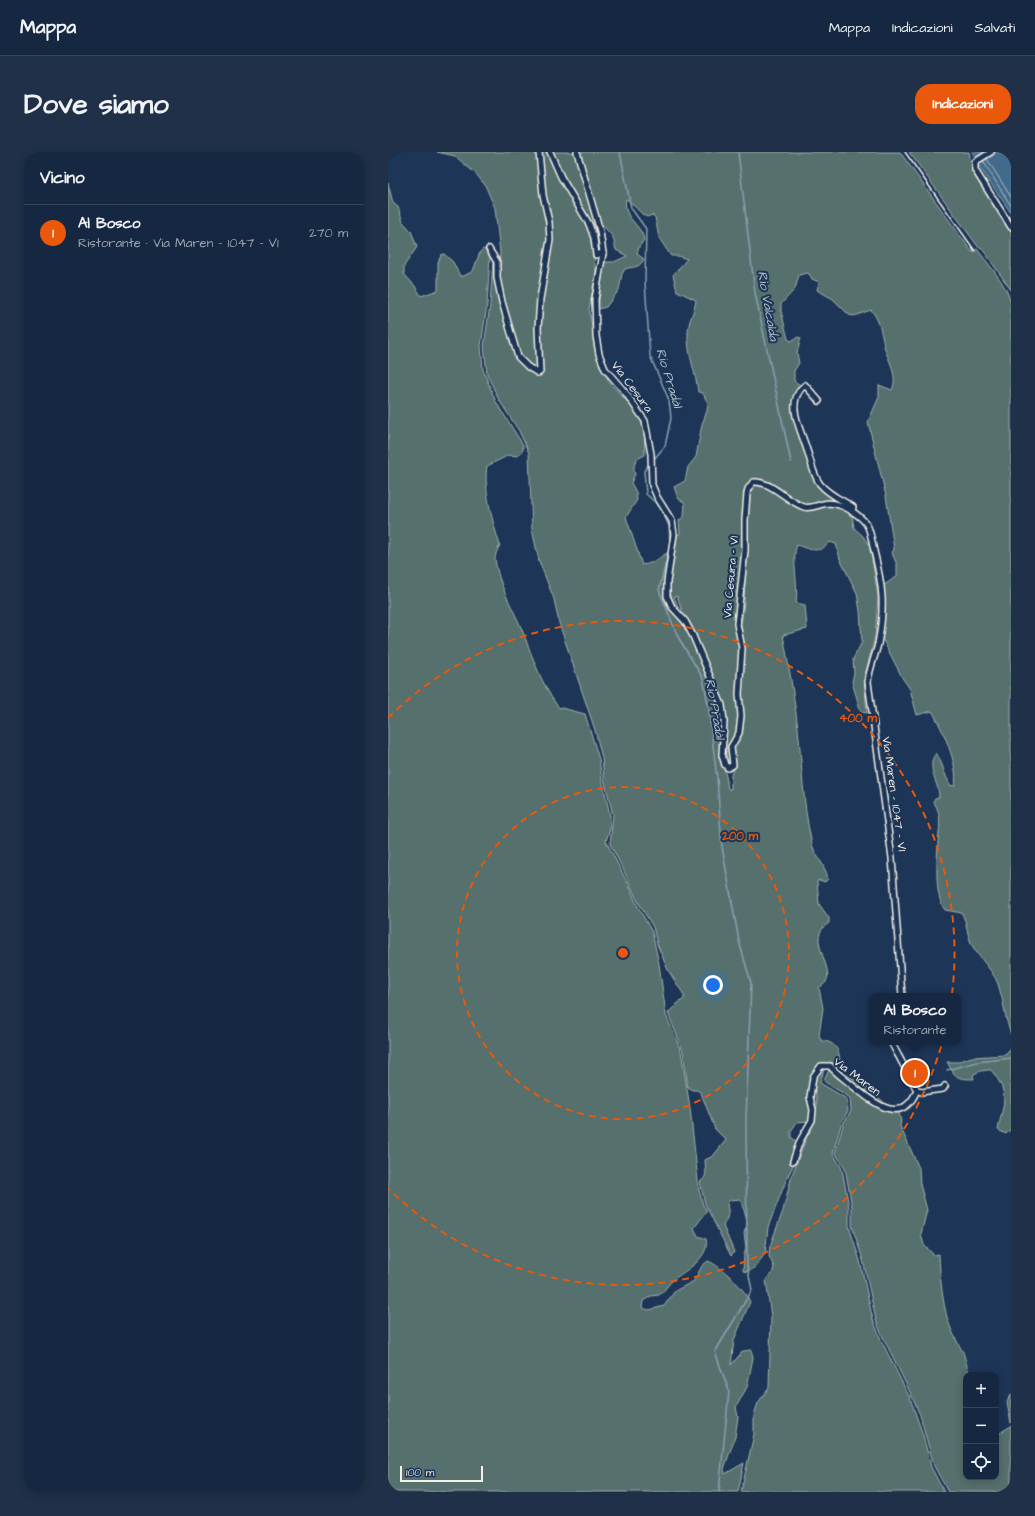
<!DOCTYPE html>
<html lang="it">
<meta charset="utf-8">
<style>
body{margin:0;font-family:"Architects Daughter",sans-serif;background:#1f3048;color:#f1f3f6}
.controls{position:absolute;right:12px;bottom:12px;display:grid;overflow:hidden;border-radius:8px;box-shadow:0 2px 10px #0003}
.controls button{width:36px;height:36px;display:grid;place-items:center;padding:0;border:0;border-bottom:1px solid #35445a;background:#162841;color:#f1f3f6;font:20px sans-serif}
.scale{position:absolute;left:12px;bottom:10px;width:83px;box-sizing:border-box;padding-left:4px;border:2px solid #f4f1e8;border-top:0;font-size:11px;line-height:14px;white-space:nowrap;color:#f4f1e8;-webkit-text-stroke:3px #1d3557;paint-order:stroke}
.you{position:absolute;left:325px;top:833px;width:14px;height:14px;margin:-10px;border:3px solid #fff;border-radius:50%;background:#1a73e8;box-shadow:0 0 0 6px #1a73e833}
.badge{display:grid;place-items:center;width:26px;height:26px;border-radius:50%;background:#ea580c;color:#fff;font-size:13px;font-weight:700}
.pin{position:absolute;translate:-50% -50%;border:2px solid #fff;box-shadow:0 1px 4px #0006}
.popup{position:absolute;left:481px;top:841px;width:92px;height:52px;box-sizing:border-box;display:grid;place-content:center;border-radius:8px;background:#162841;filter:drop-shadow(0 1px 3px #0005);font-size:13px;white-space:nowrap;color:#9ea6b1}
.popup b{font-size:15px;color:#f1f3f6}
.popup::after{content:'';position:absolute;left:50%;top:100%;margin-left:-8px;border:8px solid transparent;border-top-color:#162841}
.list{margin:0;padding:0;list-style:none}
h2{display:flex;justify-content:space-between;align-items:center;height:52px;margin:0;padding:0 16px;font-size:17px}
h2 small{font-size:13px;font-weight:400;color:#9ea6b1}
.list li{display:grid;grid-template-columns:26px 1fr auto;gap:12px;align-items:center;box-sizing:border-box;height:56px;padding:0 16px;border-top:1px solid #35445a}
.list b{display:block;font-size:15px;white-space:nowrap}
.list p{margin:0;font-size:13px;white-space:nowrap;color:#9ea6b1}
.list em{font-size:13px;font-style:normal;color:#9ea6b1}
.icon{flex:none;width:22px;height:22px;fill:none;stroke:currentColor;stroke-width:2;stroke-linecap:round;stroke-linejoin:round}
.map{position:relative;flex:none;width:623px;height:1340px;overflow:hidden;border-radius:16px}
header{display:flex;align-items:center;gap:24px;box-sizing:border-box;height:56px;padding:0 20px;background:#162841;border-bottom:1px solid #35445a}
header strong{font-size:19px}
nav{display:flex;gap:22px;margin-inline-start:auto;font-size:14px}
.intro{display:flex;align-items:center;justify-content:space-between;box-sizing:border-box;height:96px;padding:0 24px}
h1{margin:0;font-size:28px}
.button{padding:10px 18px;border-radius:16px;background:#ea580c;color:#fff;font-size:14px;font-weight:700}
main{display:flex;gap:24px;padding:0 24px}
aside{flex:1;background:#162841;border-radius:16px;box-shadow:0 2px 10px #0003}
.map>svg:first-child{display:block}
.green{fill:#56706e;stroke:#a5b0ab}
.water{fill:#426b8a;stroke:#89a1b0}
.lines{fill:none;stroke-linecap:round;stroke-linejoin:round}
.shore{stroke:#adbbc2;stroke-width:1}
.stream{stroke:#89a1b0;stroke-width:1.5}
.minor-casing{stroke:#f4f1e8;stroke-width:8}
.minor{stroke:#1d3557;stroke-width:5}
.rail{stroke:#f4f1e8;stroke-width:1.5}
.ring{fill:none;stroke:#e8590c;stroke-width:2;stroke-dasharray:7 5}
.labels{text-anchor:middle;dominant-baseline:central;stroke-width:4;stroke-linejoin:round;paint-order:stroke}
.street-label{font-size:12px;fill:#f4f1e8;stroke:#1d3557}
.water-label{font-size:13px;font-style:italic;fill:#b6c2c7;stroke:#1d3557}
.centre{fill:#e8590c;stroke:#1d3557;stroke-width:2}
.ring-label{font-size:12px;text-anchor:middle;font-weight:bold;fill:#e8590c;stroke:#1d3557;stroke-width:4;stroke-linejoin:round;paint-order:stroke}
</style>
<header>
<strong>Mappa</strong>
<nav><a>Mappa</a><a>Indicazioni</a><a>Salvati</a></nav>
</header>
<div class="intro"><h1>Dove siamo</h1><a class="button">Indicazioni</a></div>
<main>
<aside>
<h2>Vicino<small></small></h2>
<ul class="list">
<li><span class="badge">1</span><div><b>Al Bosco</b><p>Ristorante · Via Maren - 1047 - V1</p></div><em>270 m</em></li>
</ul>
</aside>
<div class="map">
<svg width="623" height="1340" viewBox="0 0 623 1340">
<rect width="100%" height="100%" fill="#1d3557"/>
<filter id="ink" filterUnits="userSpaceOnUse"><feTurbulence type="fractalNoise" baseFrequency=".025" numOctaves="2"/><feDisplacementMap in="SourceGraphic" scale="8" xChannelSelector="R" yChannelSelector="G"/><feConvolveMatrix kernelMatrix="1 2 1 2 8 2 1 2 1" color-interpolation-filters="sRGB"/></filter>
<g filter="url(#ink)">
<g class="green">
<polygon points="49,0 149,0 160,88 149,161 148,185 150,218 138,211 129,196 111,125 112,101 107,56 97,33 88,22 67,4"/>
<path d="M152 0H160L177 38 202 79 208 120 201 157 209 204 214 218 223 232 244 255 252 267 256 275 257 303 249 307C246 313 245 316 247 322L243 331 248 340 249 348 238 365 254 413C271 411 272 402 283 400L278 422 282 456 299 478 312 506 311 508 314 510 332 553 333 568 332 603 338 624 340 637H343V622L348 613 345 596 355 574 353 552V473L356 452 360 341C364 335 365 331 373 333L414 356 443 352 458 358 464 362 466 376 475 384 482 395 490 444 487 485 476 527 479 561 473 560 464 530 466 521 465 507 474 490 472 459 469 441 452 407 448 392 442 390C432 402 422 398 409 393 403 405 411 435 408 451L417 453 419 477 395 483C401 514 406 545 410 576 414 614 415 651 423 688 426 704 437 711 440 727L437 730 431 728 429 729 431 752 441 766V771C416 786 447 814 438 830 437 832 433 834 431 836L435 856 431 884 434 889C448 889 454 902 451 914L443 910C419 913 423 952 422 969L409 970 403 979V985L409 990V1006L399 1026 380 1075 377 1102 365 1117 359 1120 355 1119 356 1103 358 1096 356 1081 359 1073 358 1064 352 1047 342 1048 339 1051C341 1064 341 1062 335 1074L346 1100 343 1104 317 1052 312 1030C321 1024 317 1017 317 1008L325 1004 338 988 327 977 313 941 309 938H304L300 935 295 899 280 861 289 852 296 847V843L280 818 269 792 265 775 250 750 235 717 222 692 225 663 216 627 214 606 207 578 171 471 166 447 151 409 144 377 141 301 131 279 111 248 99 222 96 194 102 153 105 107 107 126 125 197C130 207 138 220 149 222L152 161 162 102Z"/>
<path d="M165 0H187C197 32 209 67 210 100L208 98V84L202 69 175 23Z"/>
<path d="M191 0H512L584 100 589 97C600 112 623 137 623 155L621 157 623 162V883C617 867 616 849 610 832 604 816 590 806 583 791 579 782 579 771 574 761L557 758C546 744 549 709 550 691 551 678 555 661 545 650L547 646 551 645C551 630 537 615 548 601 555 611 556 623 563 634L567 633C571 613 554 576 544 559L529 563 522 537 515 527 494 486 496 471 495 434 509 424V413L504 401 506 397 498 344 480 270 491 245V233L504 238C511 223 499 207 496 193 493 181 492 168 483 158L466 164 461 163 445 147 429 138 431 130 424 127 422 123 419 121 411 123 407 137 393 152V159L400 187 403 189 410 185 413 186 409 201 411 211 406 219V229L414 234 409 252 410 265 429 328 460 355C451 350 442 347 431 350 425 351 421 354 415 353L379 330 368 326 364 327 358 335 353 425 347 472 352 497 349 542 350 568V576L340 595 343 612 340 613 337 606 336 552 332 542 296 465 289 444 286 445 293 462C271 440 287 409 289 383L292 382 291 368 296 365 297 351 290 346 286 335 297 329 300 315 308 305 314 272 319 259 320 252 315 241 310 240C308 220 299 202 300 181 300 169 307 159 308 148L289 139 285 123 299 107 290 104H283L271 86 267 65 264 63 259 65C252 62 246 52 238 47 234 67 254 72 256 88L251 95 249 102 256 107C251 117 246 114 237 117L234 122 231 138 218 155 210 157 216 110H226L239 104 228 98 225 85 211 69Z"/>
<polygon points="521,0 581,0 585,20 623,79 623,138 593,95 591,96"/>
<path d="M0 31 5 51 10 55 15 70 23 79 29 95 16 114V122L27 134 33 144 50 138V111L53 103 56 102 65 110 72 124H76L85 119 92 100 95 97 99 98 102 105 99 153 93 194 95 218 108 250 135 293V298L130 304 121 303 99 314C95 335 105 372 112 393 110 397 107 402 107 407 110 431 123 453 133 475 144 503 152 530 170 555L197 562 211 607 214 628 222 663V677L218 689 243 738 248 751 264 780 271 812 278 863 293 899 302 956 311 1038 315 1053 319 1059 306 1076 310 1084 318 1087C322 1106 298 1118 286 1127 280 1132 277 1139 271 1143L263 1144 255 1149 254 1156 261 1158 276 1154 287 1139 306 1129 314 1114 320 1109C333 1114 357 1137 362 1150L346 1188 343 1213 355 1199 363 1198 365 1206 359 1235 348 1255 350 1265 347 1285 336 1317 337 1322 356 1311 350 1340H0Z"/>
<path d="M623 897V977L618 982 610 978C615 951 623 942 603 918 597 918 590 919 585 923L586 927C568 927 568 926 559 910H568L584 905 617 903Z"/>
<path d="M443 913 480 936 499 953 510 957 513 969 512 974 531 1016 532 1032 539 1058 533 1082 536 1093 546 1103 551 1102C552 1125 554 1147 560 1169 564 1180 569 1190 575 1200 576 1203 580 1218 582 1223H578V1325H608V1283L623 1274V1340H560L546 1314 532 1263 522 1240 493 1181 488 1168 475 1108 464 1074V1055L458 1021 456 1014 447 1001 456 970 463 959 462 946C454 939 444 936 436 929Z"/>
<path d="M434 915H437L432 931 459 947 460 959 454 969 445 1001 453 1015 455 1022 461 1055V1074L472 1109 485 1168 494 1190 522 1246 535 1283 543 1315 556 1340H353L366 1282V1263L370 1251 381 1235 383 1165 378 1128 384 1122 386 1115 381 1104 382 1094 395 1059 404 1023 428 961C432 943 419 934 434 915Z"/>
<polygon points="623,1242 623,1271 619,1250"/>
</g>
<polygon class="water" points="584,0 620,1 623,7 623,61 592,16"/>
<g class="lines">
<g class="shore">
<polyline points="599,7 623,45"/>
<polyline points="595,9 623,54"/>
</g>
<g class="stream">
<polyline points="232,0 243,56 258,77 257,130 262,204 281,248 283,266 277,294 266,307"/>
<polyline points="350,0 367,141 403,310"/>
<polyline points="262,311 256,319 258,342 272,355 281,374 282,394 271,438 290,485 315,526 320,552 329,626 334,695 351,789 363,831 358,968 359,1114 364,1138 327,1200 341,1239 331,1340"/>
<polyline points="559,918 589,910 623,906"/>
</g>
<g class="minor-casing">
<g id="minor">
<polyline points="162,0 173,25 201,72 206,86 208,103 215,101"/>
<path d="M189 0 212 79 215 101 207 147 208 184 211 202 217 217 237 240 257 269 263 302 264 333 269 345 284 369 286 382 279 430V444L284 455 297 469 305 484 334 553 336 569 334 603 337 613 340 616 345 613 343 595 351 581 353 564 351 542 354 496 349 472 357 398V368L359 341 360 337 365 330C383 328 399 350 416 355 426 358 436 347 451 353 461 356 476 366 480 375 483 382 484 391 486 399 495 435 497 455 490 492 487 505 481 517 480 530L504 706 514 844"/>
<polyline points="603,0 587,10 587,18 623,75"/>
<polyline points="101,97 109,110 109,126 114,150 130,205 140,215 150,221 152,220 150,176 152,147 162,88 161,70 155,43 151,0"/>
<path d="M431 249 417 233C396 250 413 277 419 298 423 309 425 323 432 332 441 343 454 348 465 355L464 360"/>
<polyline points="503,890 529,938"/>
<polyline points="529,938 533,940 555,937 557,934"/>
<path d="M405 1009 412 989 424 968 425 958 422 945 425 925 433 914H442C449 922 458 928 466 935 486 951 514 975 529 938"/>
</g>
</g>
<use href="#minor" class="minor"/>
<polyline class="rail" points="517,0 587,99"/>
</g>
</g>
<g class="ring">
<circle cx="235" cy="801" r="166"/>
<path d="M0 566A332 332 0 1 1 0 1036"/>
</g>
<g class="labels">
<g class="street-label">
<text transform="translate(244 235) rotate(53)">Via Cesura</text>
<text transform="translate(343 425) rotate(-85)">Via Cesura - V1</text>
<text transform="translate(506 642) rotate(82)">Via Maren - 1047 - V1</text>
<text transform="translate(469 925) rotate(37)">Via Maren</text>
</g>
<g class="water-label">
<text transform="translate(380 154) rotate(80)">Rio Valcalda</text>
<text transform="translate(281 226) rotate(73)">Rio Pradàl</text>
<text transform="translate(327 557) rotate(80)">Rio Pradàl</text>
</g>
</g>
<circle cx="235" cy="801" r="6" class="centre"/>
<g class="ring-label">
<text x="470" y="570">400 m</text>
<text x="352" y="688">200 m</text>
</g>
</svg>
<div class="controls">
<button>+</button>
<button>−</button>
<button><svg class="icon" aria-label="locate" viewBox="0 0 24 24"><circle cx="12" cy="12" r="6"/><path d="M12 2v4M12 18v4M2 12h4M18 12h4"/></svg></button>
</div>
<div class="scale">100 m</div>
<div class="you"></div>
<div class="pin badge" style="left:527px;top:921px">1</div>
<div class="popup"><b>Al Bosco</b>Ristorante</div>
</div>
</main>
